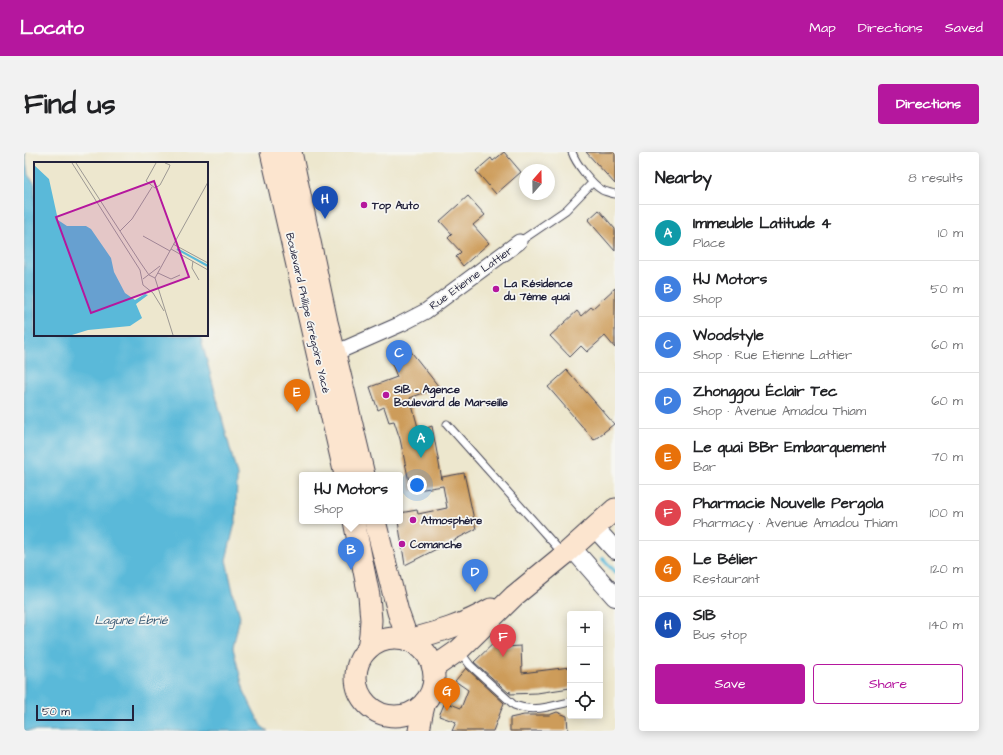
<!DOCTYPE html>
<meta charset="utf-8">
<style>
body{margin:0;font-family:"Architects Daughter",sans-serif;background:#f2f2f2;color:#202124}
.controls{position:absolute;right:12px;bottom:12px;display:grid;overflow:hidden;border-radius:4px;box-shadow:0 2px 10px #0003}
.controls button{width:36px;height:36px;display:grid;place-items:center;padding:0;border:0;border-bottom:1px solid #e0e0e0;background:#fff;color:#202124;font:20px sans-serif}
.compass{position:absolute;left:495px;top:12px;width:36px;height:36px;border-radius:50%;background:#fff;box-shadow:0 2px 10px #0003;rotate:20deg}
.scale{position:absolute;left:12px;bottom:10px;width:98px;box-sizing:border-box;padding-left:4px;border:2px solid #22223b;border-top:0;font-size:11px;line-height:14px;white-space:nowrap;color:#22223b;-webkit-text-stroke:3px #f6f6f2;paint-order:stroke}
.you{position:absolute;left:393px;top:333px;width:14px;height:14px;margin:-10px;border:3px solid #fff;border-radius:50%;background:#1a73e8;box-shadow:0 0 0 6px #1a73e833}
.badge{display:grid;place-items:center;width:26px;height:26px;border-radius:50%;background:#b5179e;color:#fff;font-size:13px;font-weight:700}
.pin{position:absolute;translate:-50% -33px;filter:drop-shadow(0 1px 2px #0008)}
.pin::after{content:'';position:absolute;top:21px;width:14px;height:12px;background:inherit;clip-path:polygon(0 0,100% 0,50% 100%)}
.popup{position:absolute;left:275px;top:320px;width:104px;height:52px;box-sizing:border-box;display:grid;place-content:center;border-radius:4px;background:#fff;filter:drop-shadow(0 1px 3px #0005);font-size:13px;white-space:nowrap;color:#757577}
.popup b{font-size:15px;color:#202124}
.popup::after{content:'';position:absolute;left:50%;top:100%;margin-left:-8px;border:8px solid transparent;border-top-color:#fff}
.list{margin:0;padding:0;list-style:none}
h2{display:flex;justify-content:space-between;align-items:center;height:52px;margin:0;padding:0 16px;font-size:17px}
h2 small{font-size:13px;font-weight:400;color:#757577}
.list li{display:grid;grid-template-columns:26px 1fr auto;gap:12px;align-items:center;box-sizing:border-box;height:56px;padding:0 16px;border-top:1px solid #e0e0e0}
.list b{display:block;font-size:15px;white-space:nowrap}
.list p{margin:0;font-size:13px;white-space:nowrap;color:#757577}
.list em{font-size:13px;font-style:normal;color:#757577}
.actions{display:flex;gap:8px;padding:12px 16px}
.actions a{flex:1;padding:9px 0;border:1px solid #b5179e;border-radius:4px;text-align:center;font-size:14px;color:#b5179e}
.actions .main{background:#b5179e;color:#fff}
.icon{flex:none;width:22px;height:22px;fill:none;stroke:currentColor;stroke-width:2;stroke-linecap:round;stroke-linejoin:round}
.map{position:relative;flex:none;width:591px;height:579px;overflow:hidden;border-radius:4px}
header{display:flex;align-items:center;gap:24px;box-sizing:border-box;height:56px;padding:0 20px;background:#b5179e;color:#fff}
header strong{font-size:19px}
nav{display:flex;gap:22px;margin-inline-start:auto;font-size:14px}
.intro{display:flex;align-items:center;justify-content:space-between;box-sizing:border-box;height:96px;padding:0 24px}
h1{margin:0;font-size:28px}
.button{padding:10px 18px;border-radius:4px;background:#b5179e;color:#fff;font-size:14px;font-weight:700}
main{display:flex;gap:24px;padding:0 24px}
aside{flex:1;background:#fff;border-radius:4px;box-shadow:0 2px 10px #0003}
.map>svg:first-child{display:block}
.water{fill:#5ab9d9;stroke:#3e6e8a}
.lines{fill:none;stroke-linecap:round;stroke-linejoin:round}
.stream{stroke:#5ab9d9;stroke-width:4}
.building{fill:#cd9c5a}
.service-casing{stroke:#404051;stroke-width:9}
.minor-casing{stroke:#404051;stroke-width:17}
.tertiary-casing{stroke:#404051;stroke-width:20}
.secondary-casing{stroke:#404051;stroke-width:23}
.service{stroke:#fff;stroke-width:7}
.minor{stroke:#fff;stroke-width:15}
.tertiary{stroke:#fff;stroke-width:18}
.secondary{stroke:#fce5cf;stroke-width:21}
.poi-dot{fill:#b5179e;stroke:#f6f6f2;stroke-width:1.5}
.labels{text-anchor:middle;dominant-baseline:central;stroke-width:3.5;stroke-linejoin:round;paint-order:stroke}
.poi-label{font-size:11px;font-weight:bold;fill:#22223b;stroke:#f6f6f2;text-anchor:start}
.street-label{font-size:11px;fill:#22223b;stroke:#f6f6f2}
.water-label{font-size:12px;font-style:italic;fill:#365772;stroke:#f6f6f2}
.inset-river{fill:none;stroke:#5ab9d9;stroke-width:2}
.inset-road{fill:none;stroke:#9c9893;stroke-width:1}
.view{fill:#b5179e;fill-opacity:0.15;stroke:#b5179e;stroke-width:2}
.inset-edge{fill:none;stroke:#22223b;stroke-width:2}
</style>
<header>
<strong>Locato</strong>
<nav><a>Map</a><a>Directions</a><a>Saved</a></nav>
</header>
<div class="intro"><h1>Find us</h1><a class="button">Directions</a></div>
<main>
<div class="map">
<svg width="591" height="579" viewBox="0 0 591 579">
<rect width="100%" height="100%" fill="#f6f6f2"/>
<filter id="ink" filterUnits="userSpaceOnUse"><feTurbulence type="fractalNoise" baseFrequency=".025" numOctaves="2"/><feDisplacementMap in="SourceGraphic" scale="8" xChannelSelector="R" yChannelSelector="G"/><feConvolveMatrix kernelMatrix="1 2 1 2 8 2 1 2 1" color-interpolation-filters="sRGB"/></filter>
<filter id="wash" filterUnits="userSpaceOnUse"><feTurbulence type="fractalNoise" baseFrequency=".012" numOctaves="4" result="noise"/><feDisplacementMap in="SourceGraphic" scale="16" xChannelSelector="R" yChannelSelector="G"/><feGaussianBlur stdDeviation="0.9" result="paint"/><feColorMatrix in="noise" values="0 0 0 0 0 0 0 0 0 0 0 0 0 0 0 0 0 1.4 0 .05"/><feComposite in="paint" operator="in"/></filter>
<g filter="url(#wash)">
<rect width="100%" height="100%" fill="#ede7ce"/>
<polygon class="water" points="0,0 1,0 4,23 11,32 11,183 176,183 213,323 212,367 202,408 210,444 216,464 209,496 220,539 237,574 244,579 0,579"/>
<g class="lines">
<polyline class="stream" points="579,407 591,420"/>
</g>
<g id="blocks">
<g class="building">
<polygon points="480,0 497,20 472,42 452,19 467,6 469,9"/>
<polygon points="562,0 591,0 591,32"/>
<polygon points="444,44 461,63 449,73 465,91 439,114 432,105 437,100 424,86 428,82 416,69"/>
<polygon points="575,58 591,77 591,99 564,68"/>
<polygon points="591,136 591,196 581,184 563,200 557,194 546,205 526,184 553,159 557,164 567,155 569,156"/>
<polygon points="381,192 415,235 386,246 395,279 408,274 418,328 418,325 440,321 452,377 381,413 374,369 376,369 376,361 393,358 394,362 423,356 419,334 387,339 376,287 370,269 365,270 360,255 354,258 346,235 373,225 363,199"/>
<polygon points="543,218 590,272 570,288 524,235"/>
<polygon points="474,487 481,495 497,494 498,521 546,515 546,536 513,541 486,542 486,539 485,541 450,510"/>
<polygon points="442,516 480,551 469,579 428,579 432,570 415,564 421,550 437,556 444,538 431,529"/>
<polygon points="533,560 543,564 544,579 486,579 486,566 500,563 525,563"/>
</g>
</g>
</g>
<g filter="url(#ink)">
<use href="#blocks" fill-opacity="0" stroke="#404051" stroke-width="1"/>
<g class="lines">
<g class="service-casing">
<g id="service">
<path d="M548 0C552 12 568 32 578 38 582 40 587 41 591 42"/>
<polyline points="495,90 542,58 568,31"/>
<polyline points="423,272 539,402"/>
<path d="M436 500 446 513 490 553C511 561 525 554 546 550"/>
</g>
</g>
<g class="minor-casing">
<polyline id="minor" points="311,201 377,172 402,159 495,90"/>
</g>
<g class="tertiary-casing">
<g id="tertiary">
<polyline points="570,375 591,398"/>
<polyline points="548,396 591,445"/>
</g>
</g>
<g class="secondary-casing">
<g id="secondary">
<polyline points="247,0 321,323"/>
<polyline points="267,0 303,170 311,201 340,323"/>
<polyline points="330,369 345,444 347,468 346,482 344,497"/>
<polyline points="351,369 374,460 384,488"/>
<circle cx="371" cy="525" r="39"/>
<path d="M384 488C414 480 440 473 467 457"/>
<polyline points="409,516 435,498 490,444 540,403 591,357"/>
<polyline points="395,579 398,562 401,550"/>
</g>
</g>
<use href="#service" class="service"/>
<use href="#minor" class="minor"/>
<use href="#tertiary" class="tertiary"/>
<use href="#secondary" class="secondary"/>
</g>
</g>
<g class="poi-dot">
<circle cx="340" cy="53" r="4"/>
<circle cx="472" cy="137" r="4"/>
<circle cx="362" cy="243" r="4"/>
<circle cx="389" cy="368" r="4"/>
<circle cx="378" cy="392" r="4"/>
</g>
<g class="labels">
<g class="poi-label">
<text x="348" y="53">Top Auto</text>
<text x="480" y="131">La Résidence<tspan x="480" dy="13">du 7ème quai</tspan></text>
<text x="370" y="237">SIB - Agence<tspan x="370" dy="13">Boulevard de Marseille</tspan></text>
<text x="397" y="368">Atmosphère</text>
<text x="386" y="392">Comanche</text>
</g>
<g class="street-label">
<text transform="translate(447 126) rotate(-36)">Rue Etienne Lattier</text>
<text transform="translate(284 161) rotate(77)">Boulevard Phillipe Grégoire Yacé</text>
</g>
<g class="water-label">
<text x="107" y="468">Lagune Ébrié</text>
</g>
</g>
<g transform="translate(10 10)">
<rect width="174" height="174" fill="#ede7ce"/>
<path d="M0 3 15 17 24 58 33 64H52L57 67 77 96 80 110 91 131 101 138 111 132 114 133 102 142 108 156 96 164 54 168 38 173H0Z" fill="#5ab9d9"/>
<path class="inset-river" d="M143 87 174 104"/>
<path class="inset-road" d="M38 1 106 108 109 123 119 131 130 149M42 1 106 100 115 113 121 116M122 1 112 19 121 26 126 23 135 6 136 3 131 1M86 69 98 57 118 25M109 74 136 89M139 82 174 101M137 87 174 108M159 99 158 106 165 118M124 111 137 117 146 113M121 116 174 20M121 116 139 173M109 117 126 104"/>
<path class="view" d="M120 19 155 115 57 151 22 55Z"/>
<rect width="174" height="174" class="inset-edge"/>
</g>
</svg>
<div class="controls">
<button>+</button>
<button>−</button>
<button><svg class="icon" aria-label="locate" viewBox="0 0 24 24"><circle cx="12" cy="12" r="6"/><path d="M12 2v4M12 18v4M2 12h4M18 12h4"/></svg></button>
</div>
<svg class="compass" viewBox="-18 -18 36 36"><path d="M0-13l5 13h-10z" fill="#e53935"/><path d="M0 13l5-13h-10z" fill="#757577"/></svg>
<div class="scale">50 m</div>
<div class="you"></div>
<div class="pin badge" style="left:397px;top:306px;background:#0f9aa8">A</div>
<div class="pin badge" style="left:327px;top:418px;background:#3f7fe0">B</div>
<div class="popup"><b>HJ Motors</b>Shop</div>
<div class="pin badge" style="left:375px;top:221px;background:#3f7fe0">C</div>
<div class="pin badge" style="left:451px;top:440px;background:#3f7fe0">D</div>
<div class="pin badge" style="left:273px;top:260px;background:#e8710a">E</div>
<div class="pin badge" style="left:479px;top:505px;background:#e0444e">F</div>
<div class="pin badge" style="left:423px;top:559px;background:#e8710a">G</div>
<div class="pin badge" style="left:301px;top:67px;background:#1a4fb4">H</div>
</div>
<aside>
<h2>Nearby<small>8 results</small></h2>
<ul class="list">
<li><span class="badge" style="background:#0f9aa8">A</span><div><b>Immeuble Latitude 4</b><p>Place</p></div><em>10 m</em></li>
<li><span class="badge" style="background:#3f7fe0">B</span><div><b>HJ Motors</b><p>Shop</p></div><em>50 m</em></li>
<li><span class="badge" style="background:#3f7fe0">C</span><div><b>Woodstyle</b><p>Shop · Rue Etienne Lattier</p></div><em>60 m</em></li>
<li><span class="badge" style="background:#3f7fe0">D</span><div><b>Zhonggou Éclair Tec</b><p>Shop · Avenue Amadou Thiam</p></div><em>60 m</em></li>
<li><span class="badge" style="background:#e8710a">E</span><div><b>Le quai BBr Embarquement</b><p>Bar</p></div><em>70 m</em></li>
<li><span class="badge" style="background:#e0444e">F</span><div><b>Pharmacie Nouvelle Pergola</b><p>Pharmacy · Avenue Amadou Thiam</p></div><em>100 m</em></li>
<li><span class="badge" style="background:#e8710a">G</span><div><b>Le Bélier</b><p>Restaurant</p></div><em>120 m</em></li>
<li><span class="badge" style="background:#1a4fb4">H</span><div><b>SIB</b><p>Bus stop</p></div><em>140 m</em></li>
</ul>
<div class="actions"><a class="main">Save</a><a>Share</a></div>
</aside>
</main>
